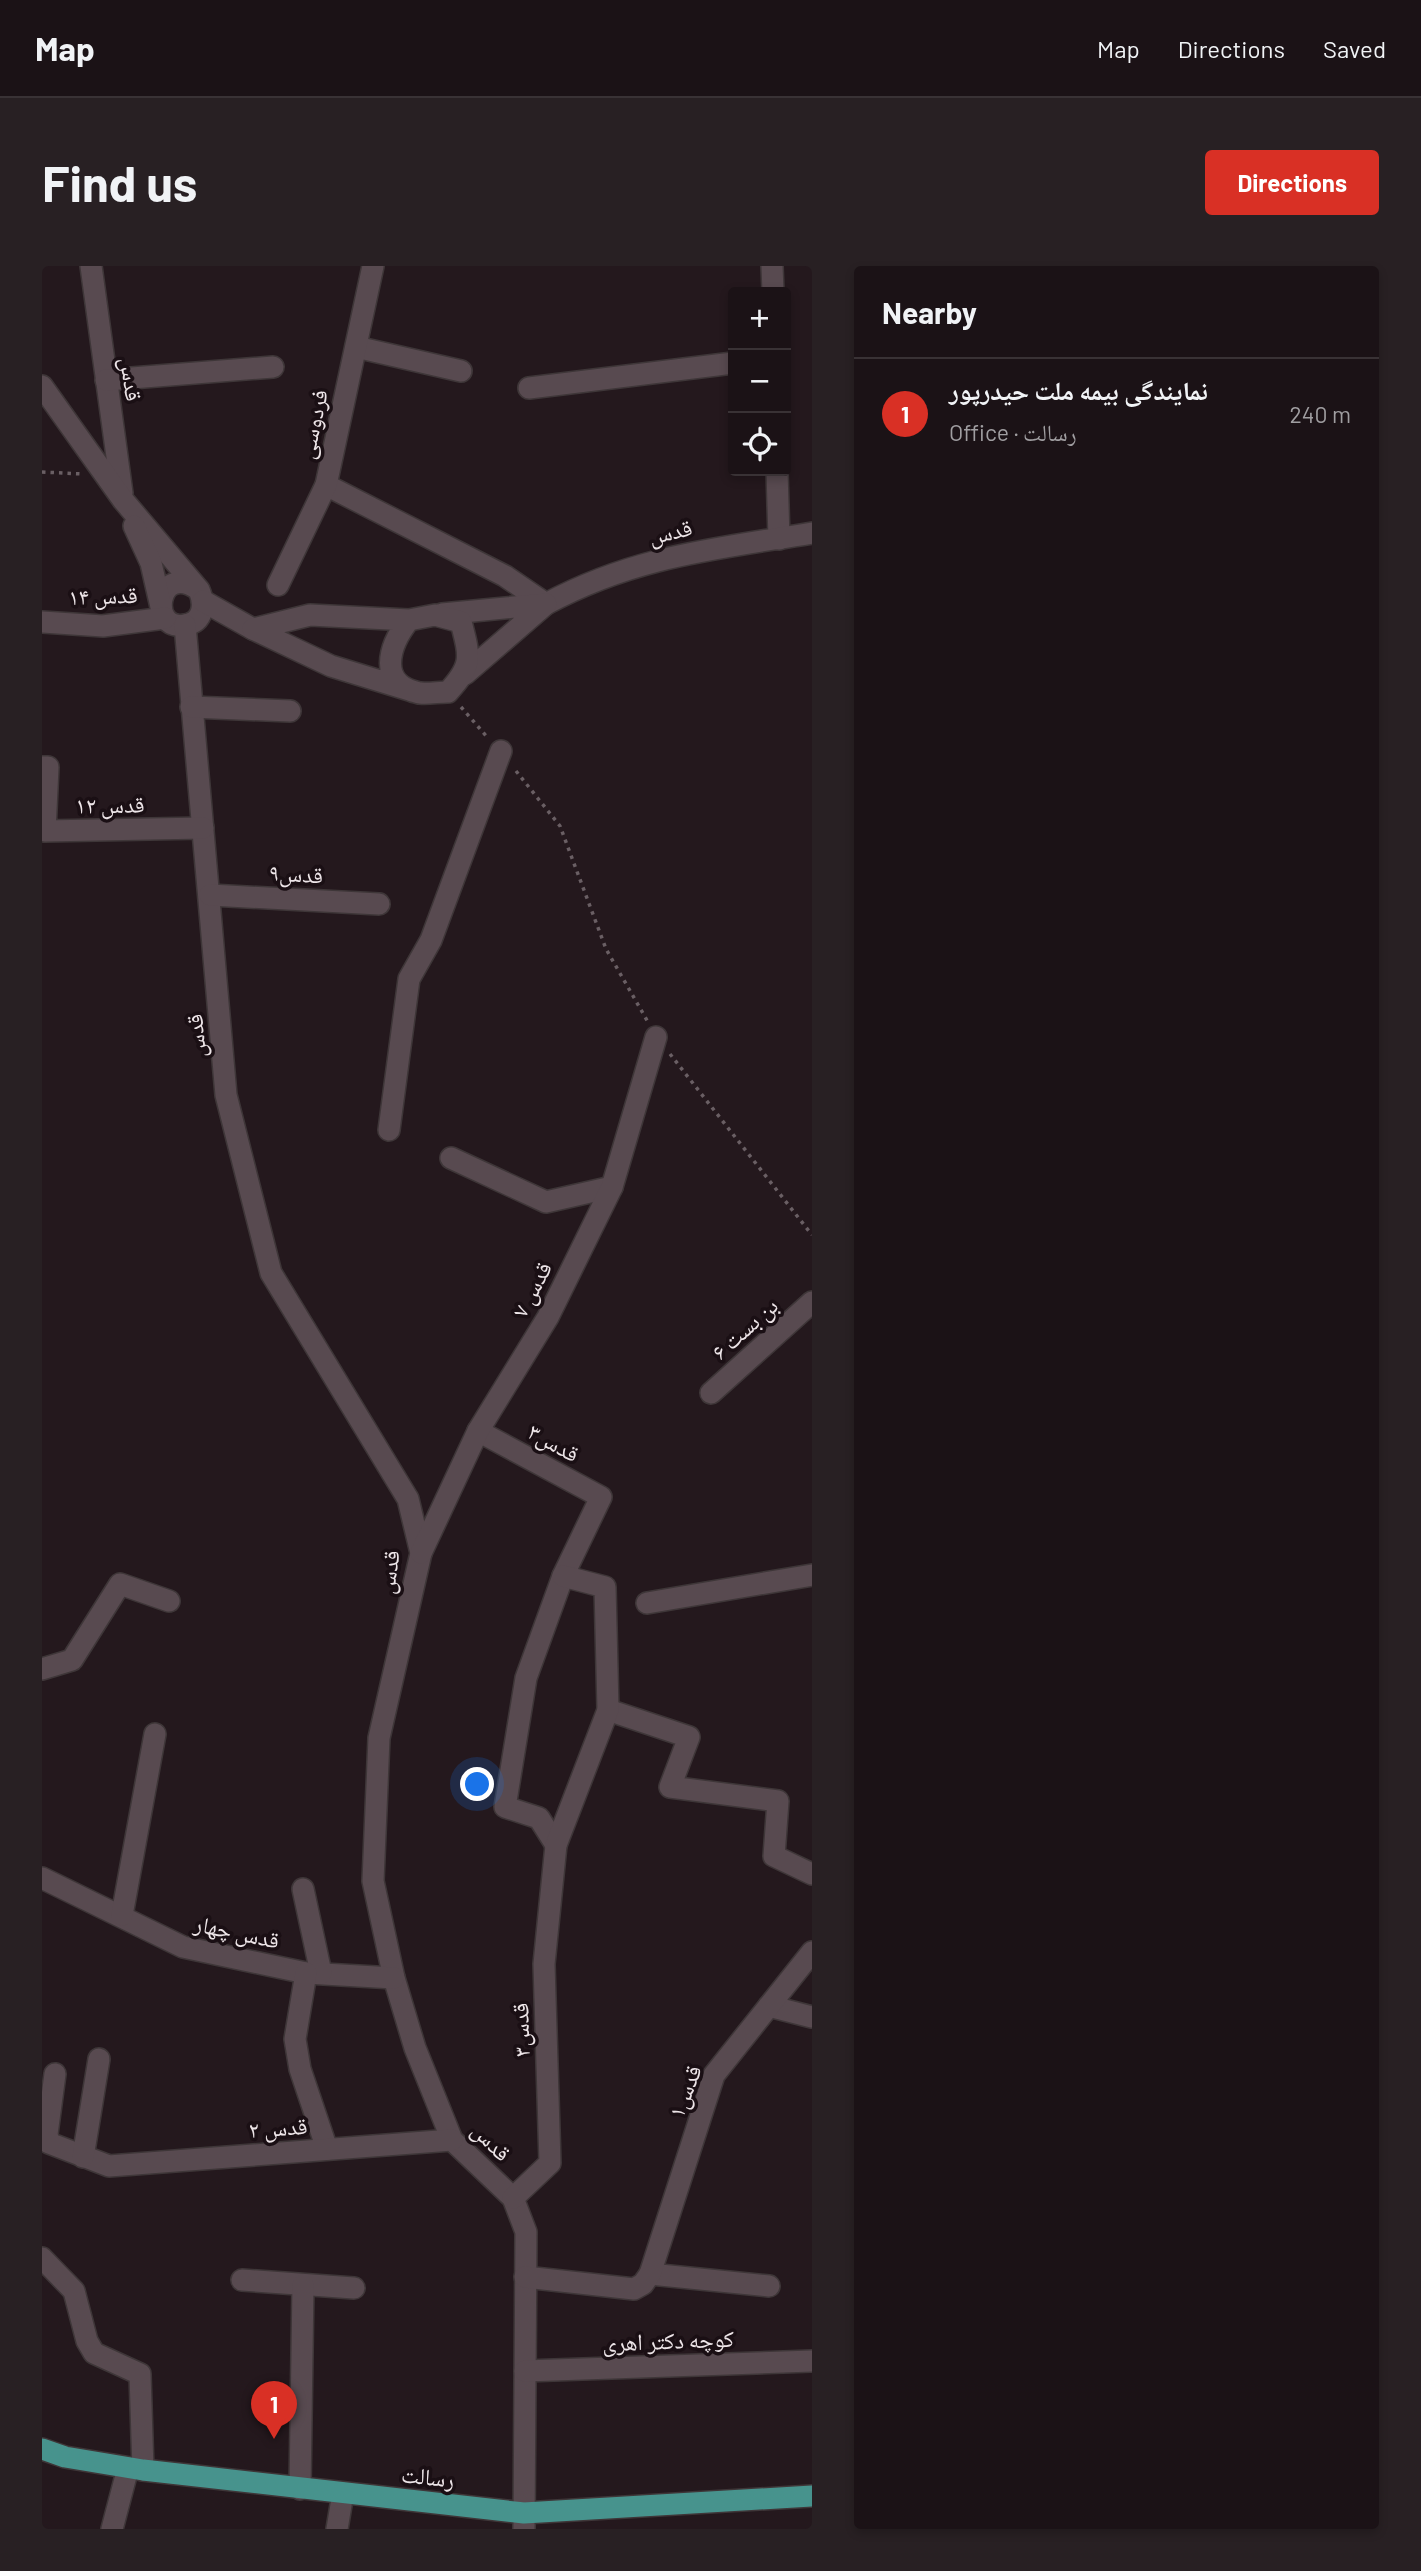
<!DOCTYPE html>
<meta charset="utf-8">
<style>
body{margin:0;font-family:Barlow,"Noto Naskh Arabic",sans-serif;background:#282023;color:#f1f3f6}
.controls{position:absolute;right:21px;top:21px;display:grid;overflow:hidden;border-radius:7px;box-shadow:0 4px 10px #0003}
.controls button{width:63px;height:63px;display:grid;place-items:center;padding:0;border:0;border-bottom:2px solid #393235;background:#1b1216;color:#f1f3f6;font:35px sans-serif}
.you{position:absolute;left:436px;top:1519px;width:24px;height:24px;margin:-18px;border:5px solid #fff;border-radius:50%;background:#1a73e8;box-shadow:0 0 0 10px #1a73e833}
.badge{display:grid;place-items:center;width:46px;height:46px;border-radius:50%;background:#d93025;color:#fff;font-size:23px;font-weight:700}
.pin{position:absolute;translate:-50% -58px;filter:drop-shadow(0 2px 4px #0008)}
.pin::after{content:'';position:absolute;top:37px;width:24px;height:21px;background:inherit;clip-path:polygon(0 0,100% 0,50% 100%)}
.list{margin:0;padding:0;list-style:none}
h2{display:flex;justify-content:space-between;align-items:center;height:91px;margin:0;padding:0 28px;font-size:30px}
h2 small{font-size:23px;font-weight:400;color:#a09ea1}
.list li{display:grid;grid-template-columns:46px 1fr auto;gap:21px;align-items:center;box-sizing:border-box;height:112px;padding:0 28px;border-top:2px solid #393235}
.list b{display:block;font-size:26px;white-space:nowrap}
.list p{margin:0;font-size:23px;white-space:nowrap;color:#a09ea1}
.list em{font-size:23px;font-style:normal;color:#a09ea1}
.icon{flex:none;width:38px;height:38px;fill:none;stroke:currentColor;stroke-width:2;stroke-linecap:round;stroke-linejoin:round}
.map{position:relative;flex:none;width:770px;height:2263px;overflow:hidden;border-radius:7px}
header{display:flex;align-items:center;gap:42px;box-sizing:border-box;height:98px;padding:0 35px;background:#1b1216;border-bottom:2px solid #393235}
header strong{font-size:33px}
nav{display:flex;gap:38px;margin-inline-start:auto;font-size:24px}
.intro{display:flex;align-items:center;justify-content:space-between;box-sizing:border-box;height:168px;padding:0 42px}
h1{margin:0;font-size:49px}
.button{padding:18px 32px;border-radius:7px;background:#d93025;color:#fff;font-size:24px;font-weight:700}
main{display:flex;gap:42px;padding:0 42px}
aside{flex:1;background:#1b1216;border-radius:7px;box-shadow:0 4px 10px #0003}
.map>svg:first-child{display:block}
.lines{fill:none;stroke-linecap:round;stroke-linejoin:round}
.minor-casing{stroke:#3e3638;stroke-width:24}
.major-casing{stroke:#3e3638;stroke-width:24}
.path{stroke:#6a5f64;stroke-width:3.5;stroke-dasharray:3.5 5;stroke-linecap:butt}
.minor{stroke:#584a50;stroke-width:21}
.major{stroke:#47938d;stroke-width:21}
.labels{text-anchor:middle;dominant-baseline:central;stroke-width:7;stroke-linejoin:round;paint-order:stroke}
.street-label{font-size:23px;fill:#ede5e8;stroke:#1a0f14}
</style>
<header>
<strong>Map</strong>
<nav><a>Map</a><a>Directions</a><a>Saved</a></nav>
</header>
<div class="intro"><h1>Find us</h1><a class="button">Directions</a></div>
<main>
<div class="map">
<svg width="770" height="2263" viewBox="0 0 770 2263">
<rect width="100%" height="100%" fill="#24181d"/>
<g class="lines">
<g class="minor-casing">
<g id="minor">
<polyline points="49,0 80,227"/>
<polyline points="730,0 731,26"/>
<polyline points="314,81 419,105"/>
<polyline points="64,114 231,101"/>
<path d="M0 120 81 234 157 324C163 338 162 356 143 359 105 366 115 294 157 324"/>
<polyline points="487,122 691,97"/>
<polyline points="735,205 737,273"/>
<path d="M284 219 463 310 504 338C593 290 673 283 770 267"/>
<polyline points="92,260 109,297 119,341"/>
<polyline points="236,319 284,219 331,0"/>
<polyline points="161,335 211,363"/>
<polyline points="400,348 504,338 423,408"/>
<path d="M367 354C347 379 334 419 378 427 386 428 397 426 406 426 431 399 428 391 419 356L393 349 367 354 268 349 211 363 289 400 377 427"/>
<polyline points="0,356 61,360 123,352"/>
<polyline points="143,359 184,829 229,1007 366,1233 379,1287 337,1472 331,1615 352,1712 373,1782 410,1874 471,1932 484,1966 482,2263"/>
<polyline points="149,441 248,445"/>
<polyline points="0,501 6,501 3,565 161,562"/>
<polyline points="168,629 337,638"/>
<polyline points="347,864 367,713 389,674 459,485"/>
<polyline points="409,892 504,936 570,921"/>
<polyline points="669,1127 770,1036"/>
<polyline points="436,1165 559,1231 521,1310 484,1412 463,1541 497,1552 514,1579"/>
<polyline points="379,1287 436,1165 506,1051 570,921 614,771"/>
<polyline points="605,1337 770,1309"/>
<polyline points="0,1403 30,1394 78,1318 127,1335"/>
<polyline points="566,1444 647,1471 628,1521 736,1535 732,1590 770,1608"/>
<polyline points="0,1612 141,1681 264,1707 352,1712"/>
<polyline points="261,1623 279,1707"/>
<polyline points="80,1649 113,1468"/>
<polyline points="264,1707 253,1773 258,1803 285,1883"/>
<polyline points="727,1740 770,1751"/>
<polyline points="13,1808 5,1868 7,1877 67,1900 410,1874"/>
<polyline points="41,1891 57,1793"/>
<polyline points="471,1932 508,1897 502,1698 514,1579 566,1444 563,1321 521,1310"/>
<polyline points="0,1992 32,2025 45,2075 52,2087 98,2108 101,2204"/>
<polyline points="608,2008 727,2020"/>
<polyline points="483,2011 592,2023 601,2018 608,2008 672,1809 770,1686"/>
<polyline points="200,2014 312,2022"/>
<polyline points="483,2105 770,2095"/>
<polyline points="258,2223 261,2019"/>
<polyline points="70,2263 86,2202"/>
<polyline points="295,2263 301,2227"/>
</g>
</g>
<g class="major-casing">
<polyline id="major" points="0,2183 23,2191 101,2204 482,2247 770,2230"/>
</g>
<g class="path">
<polyline points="0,206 40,208"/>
<polyline points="419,441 446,472"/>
<polyline points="474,505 518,560 564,683 606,756"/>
<polyline points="628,788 770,969"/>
</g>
<use href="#minor" class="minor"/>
<use href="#major" class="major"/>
</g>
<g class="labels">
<g class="street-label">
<text transform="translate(90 113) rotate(82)">قدس</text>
<text transform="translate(270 158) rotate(-78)">فردوسی</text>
<text transform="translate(628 265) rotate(-13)">قدس</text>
<text transform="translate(61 329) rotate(-2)">قدس ۱۴</text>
<text transform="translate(68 538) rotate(-1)">قدس ۱۲</text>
<text transform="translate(254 607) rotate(3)">قدس۹</text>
<text transform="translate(153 770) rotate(-95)">قدس</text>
<text transform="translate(489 1023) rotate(-62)">قدس ۷</text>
<text transform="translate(702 1062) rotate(-42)">بن بست ۶</text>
<text transform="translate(512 1176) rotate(29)">قدس۳</text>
<text transform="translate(346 1306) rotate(-82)">قدس</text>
<text transform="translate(195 1665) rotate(12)">قدس چهار</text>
<text transform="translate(478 1764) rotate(-92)">قدس۳</text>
<text transform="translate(642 1825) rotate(-69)">قدس۱</text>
<text transform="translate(236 1861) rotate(-4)">قدس ۲</text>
<text transform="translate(450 1875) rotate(45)">قدس</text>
<text transform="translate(626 2074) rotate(-2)">کوچه دکتر اهری</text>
<text transform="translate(386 2210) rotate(6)">رسالت</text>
</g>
</g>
</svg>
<div class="controls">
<button>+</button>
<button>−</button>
<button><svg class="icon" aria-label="locate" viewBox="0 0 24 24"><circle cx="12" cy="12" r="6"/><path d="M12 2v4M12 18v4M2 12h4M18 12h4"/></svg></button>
</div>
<div class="you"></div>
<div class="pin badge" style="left:232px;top:2173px">1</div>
</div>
<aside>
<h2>Nearby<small></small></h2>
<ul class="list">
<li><span class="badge">1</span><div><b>نمایندگی بیمه ملت حیدرپور</b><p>Office · رسالت</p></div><em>240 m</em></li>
</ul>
</aside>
</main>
